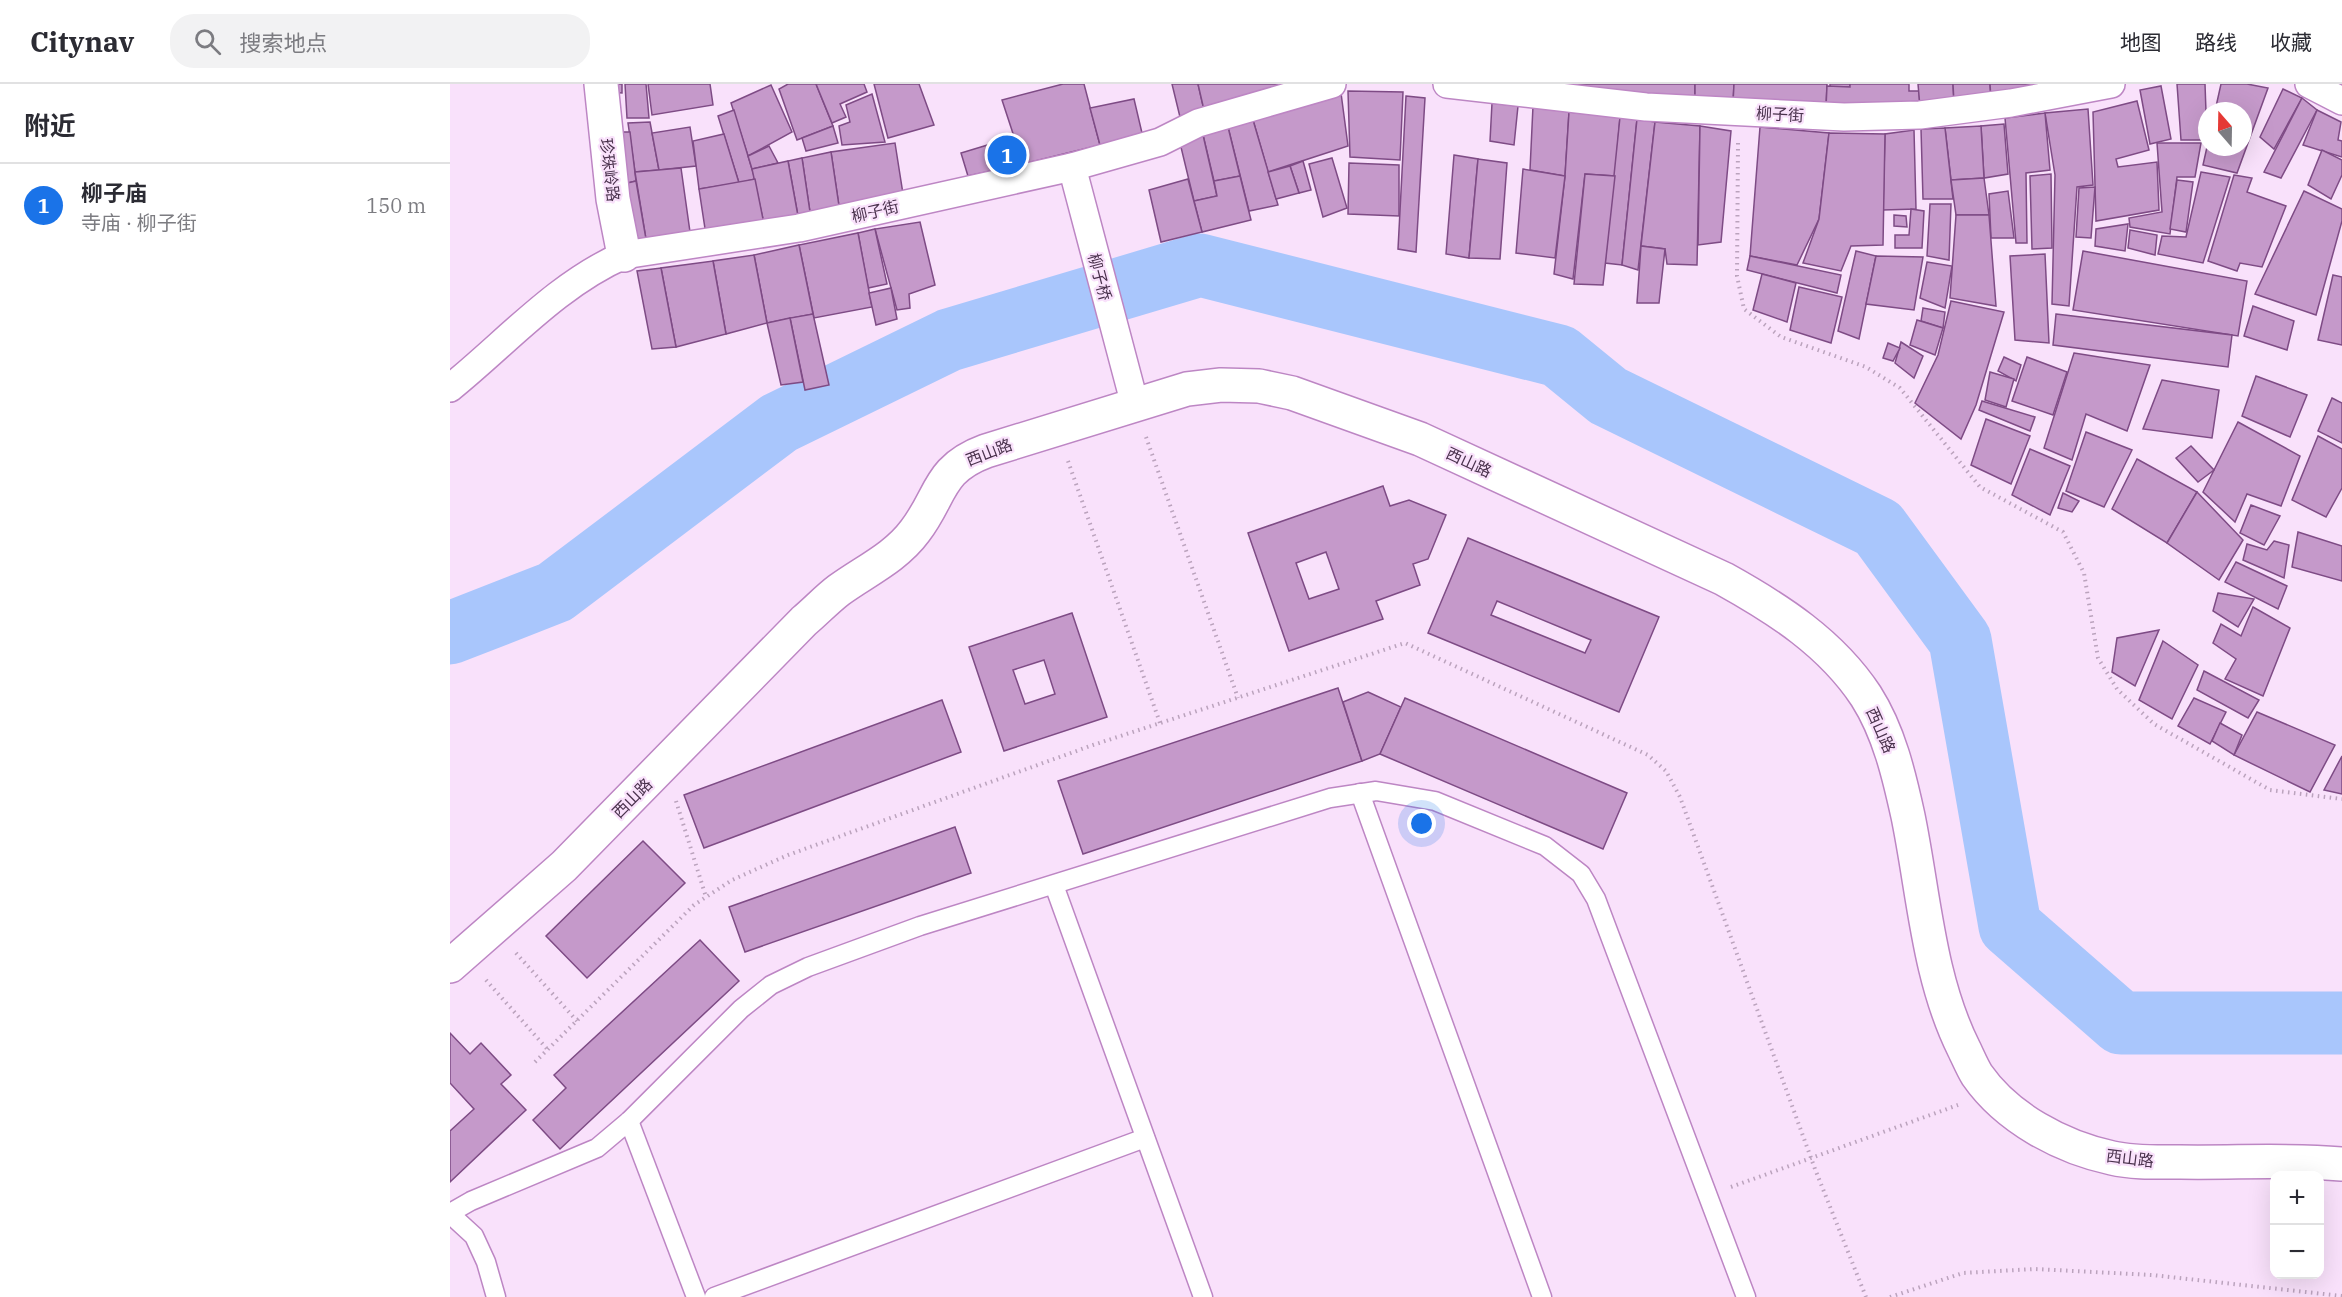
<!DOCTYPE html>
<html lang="zh">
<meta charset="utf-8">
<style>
body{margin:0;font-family:"IBM Plex Serif","Noto Sans SC",serif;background:#f2f2f3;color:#2b2b33}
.controls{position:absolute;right:18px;bottom:18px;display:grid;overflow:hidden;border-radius:12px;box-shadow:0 6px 24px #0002}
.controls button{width:54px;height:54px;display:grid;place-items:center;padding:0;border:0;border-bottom:2px solid #e1e1e2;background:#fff;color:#2b2b33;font:30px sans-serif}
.compass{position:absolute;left:1748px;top:18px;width:54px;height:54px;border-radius:50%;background:#fff;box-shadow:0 6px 24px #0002;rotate:340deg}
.you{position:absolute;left:972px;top:740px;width:21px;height:21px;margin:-15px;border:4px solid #fff;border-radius:50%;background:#1a73e8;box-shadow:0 0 0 9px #1a73e833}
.badge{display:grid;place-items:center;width:39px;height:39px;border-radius:50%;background:#1a73e8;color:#fff;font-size:20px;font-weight:700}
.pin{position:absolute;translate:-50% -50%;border:3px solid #fff;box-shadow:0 2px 6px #0006}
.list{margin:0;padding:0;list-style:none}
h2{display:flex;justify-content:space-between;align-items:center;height:78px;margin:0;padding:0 24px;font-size:26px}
h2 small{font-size:20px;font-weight:400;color:#7c7c81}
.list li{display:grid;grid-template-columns:39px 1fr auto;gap:18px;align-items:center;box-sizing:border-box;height:84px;padding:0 24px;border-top:2px solid #e1e1e2}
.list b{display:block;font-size:22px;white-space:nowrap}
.list p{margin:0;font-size:20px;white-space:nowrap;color:#7c7c81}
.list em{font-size:20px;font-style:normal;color:#7c7c81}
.icon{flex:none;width:33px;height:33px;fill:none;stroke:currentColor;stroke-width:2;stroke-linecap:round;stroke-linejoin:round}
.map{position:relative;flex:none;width:1892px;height:1213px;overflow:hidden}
header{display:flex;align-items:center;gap:36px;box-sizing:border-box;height:84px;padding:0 30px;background:#fff;border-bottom:2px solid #e1e1e2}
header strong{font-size:28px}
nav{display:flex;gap:33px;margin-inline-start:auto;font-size:21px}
.search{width:420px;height:54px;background:#f2f2f3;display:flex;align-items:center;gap:15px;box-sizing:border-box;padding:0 21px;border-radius:24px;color:#7c7c81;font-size:22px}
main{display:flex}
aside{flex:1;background:#fff}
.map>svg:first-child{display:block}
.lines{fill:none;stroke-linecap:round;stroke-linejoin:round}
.river{stroke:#a9c6fc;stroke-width:63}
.building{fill:#c599ca;stroke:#7e4b85;stroke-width:1.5;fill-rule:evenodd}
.service-casing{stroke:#bd86c4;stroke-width:21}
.pedestrian-casing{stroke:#bd86c4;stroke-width:30}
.minor-casing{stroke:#bd86c4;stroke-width:36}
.path{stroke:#bba3bd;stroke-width:4;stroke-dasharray:1.5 4.5;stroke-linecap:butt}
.service{stroke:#fff;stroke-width:18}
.pedestrian{stroke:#fff;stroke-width:27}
.minor{stroke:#fff;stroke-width:33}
.labels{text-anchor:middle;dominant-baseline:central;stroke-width:4.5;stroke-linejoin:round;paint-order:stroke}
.street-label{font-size:16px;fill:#4a324d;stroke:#f9e1fb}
</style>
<header>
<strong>Citynav</strong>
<div class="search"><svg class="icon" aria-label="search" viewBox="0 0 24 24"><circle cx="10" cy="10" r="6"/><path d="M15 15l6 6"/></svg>搜索地点</div>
<nav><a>地图</a><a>路线</a><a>收藏</a></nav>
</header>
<main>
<aside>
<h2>附近<small></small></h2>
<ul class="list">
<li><span class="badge">1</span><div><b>柳子庙</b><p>寺庙 · 柳子街</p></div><em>150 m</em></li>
</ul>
</aside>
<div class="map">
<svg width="1892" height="1213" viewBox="0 0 1892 1213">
<rect width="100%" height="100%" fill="#f9e1fb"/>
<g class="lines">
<polyline class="river" points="0,549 105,508 329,339 499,256 750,181 1109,272 1158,312 1428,444 1510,556 1560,842 1671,939 1892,939"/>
</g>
<g class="building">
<polygon points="157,0 172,0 172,9 157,8"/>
<polygon points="175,0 196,0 199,34 177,34"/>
<polygon points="198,0 260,0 263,21 202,31"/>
<polygon points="338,0 366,0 383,42 347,56 329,5"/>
<polygon points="366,0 414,0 417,8 390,20 396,33 382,39"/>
<polygon points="424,0 469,0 484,41 438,54"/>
<polygon points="613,0 634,0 650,61 573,80 552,16"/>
<polygon points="722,0 748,0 754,26 730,33"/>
<polygon points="748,0 828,0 830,8 754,26"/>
<polygon points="1112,0 1245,0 1245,16"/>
<polygon points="1245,0 1284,0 1283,19 1245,16"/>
<polygon points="1284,0 1377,0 1376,23 1283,19"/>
<rect x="1380" y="0" width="20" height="3"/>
<polygon points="1400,0 1459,0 1459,7 1469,7 1470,23 1376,23 1377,2 1400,3"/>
<polygon points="1468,0 1503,0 1504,19 1470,23"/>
<polygon points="1503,0 1540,0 1541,15 1504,19"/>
<polygon points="1540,0 1595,0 1541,15"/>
<polygon points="1727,0 1755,0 1757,56 1731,56"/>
<polygon points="1771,0 1797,0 1818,4 1787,89 1753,81 1757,63 1793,63 1793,27 1765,27"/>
<polygon points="321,1 342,48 298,72 281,19"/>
<polygon points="1711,2 1721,55 1700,60 1690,6"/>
<polygon points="1833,5 1852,14 1824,65 1810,53"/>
<polygon points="898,7 953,8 950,76 900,73"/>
<polygon points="891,9 898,62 818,88 803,36"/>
<polygon points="422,10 435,58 392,61 389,42 400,38 396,21"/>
<polygon points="956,12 975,14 966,168 948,165"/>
<polygon points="1852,14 1867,26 1831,94 1814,88"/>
<polygon points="684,15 692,49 650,61 640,24"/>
<polygon points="1687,17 1699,66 1666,75 1668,83 1707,78 1709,126 1646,137 1643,28"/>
<polygon points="1042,19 1068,22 1064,61 1040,57"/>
<polygon points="1083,22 1119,28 1115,92 1080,86"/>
<polygon points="1638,25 1643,101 1627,103 1619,222 1602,220 1605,91 1595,29"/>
<polygon points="284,26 305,95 289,99 268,32"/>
<polygon points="1867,26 1891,38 1888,56 1892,57 1892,73 1853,61"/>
<polygon points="1119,28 1170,33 1165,92 1135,90 1123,195 1104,190 1115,92"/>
<polygon points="1595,29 1600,86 1576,89 1577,159 1566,159 1555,34"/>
<polygon points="1170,33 1187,35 1172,181 1155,179"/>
<polygon points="1187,35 1205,38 1188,186 1172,181"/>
<polygon points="803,36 828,121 799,127 778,43"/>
<polygon points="200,38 209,86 185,88 178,39"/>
<polygon points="1205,38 1250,42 1247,181 1217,180 1215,165 1191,162"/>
<polygon points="1554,40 1558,90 1534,94 1531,42"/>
<polygon points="383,42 388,59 356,67 352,54"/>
<polygon points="1250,42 1281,47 1271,158 1248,161"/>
<polygon points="1531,42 1534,94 1501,96 1495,44"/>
<polygon points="240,43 246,82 209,86 202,49"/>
<polygon points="778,43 790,92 764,97 753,51"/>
<polygon points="1310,43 1379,49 1369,135 1347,181 1300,172"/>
<polygon points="1495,44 1503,115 1473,115 1471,45"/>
<polygon points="1464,46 1466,125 1433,126 1435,50"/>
<polygon points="159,48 180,48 186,97 165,102"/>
<polygon points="1379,49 1435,50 1433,161 1401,162 1391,187 1353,179 1369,135"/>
<polygon points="274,50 289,99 249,105 243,57"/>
<polygon points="753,51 767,112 744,117 730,59"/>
<polygon points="564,53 573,80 518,92 511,69"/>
<polygon points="445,59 453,110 389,122 381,68"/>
<polygon points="1707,59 1751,59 1745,93 1727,93 1720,150 1680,143 1679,134 1712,128"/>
<polygon points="319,62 328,79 302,85 298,72"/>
<polygon points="1872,66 1892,76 1892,91 1881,115 1858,101"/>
<polygon points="381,68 389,122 360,128 352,74"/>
<polygon points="1004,71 1028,75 1019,174 996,170"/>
<polygon points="352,74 360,128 348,132 338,77"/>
<polygon points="882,74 897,124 873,133 859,80"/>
<polygon points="1028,75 1057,79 1050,175 1019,174"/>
<polygon points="338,77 348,132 314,140 302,85"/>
<polygon points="853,77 861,106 849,109 840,82"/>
<polygon points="899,79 949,81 949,132 898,130"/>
<polygon points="840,82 849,109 826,115 818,88"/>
<polygon points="231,84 240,148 196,155 185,88"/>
<polygon points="1073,85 1115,92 1105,174 1066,169"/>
<polygon points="1751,88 1780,93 1753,179 1708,170 1712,152 1736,153"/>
<polygon points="1135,90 1165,92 1153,201 1124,200"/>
<polygon points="1601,90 1602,164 1582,165 1580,92"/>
<polygon points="1784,91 1802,94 1797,108 1836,122 1812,183 1790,179 1787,187 1758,177"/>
<polygon points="790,92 801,136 752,148 744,117 767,112 764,97"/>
<polygon points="1534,94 1539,131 1506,131 1501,96"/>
<polygon points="305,95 314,140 256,151 249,105"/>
<polygon points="738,95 752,148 711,158 699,106"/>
<polygon points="1727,96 1743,98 1736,148 1720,145"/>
<polygon points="186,97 196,155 179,157 169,101"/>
<polygon points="1645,103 1641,154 1626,153 1629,104"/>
<polygon points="1558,107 1564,154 1541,154 1539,110"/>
<polygon points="1854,107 1892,125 1892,137 1866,231 1805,210"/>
<polygon points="1480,120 1501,120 1499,176 1477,172"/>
<polygon points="1461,125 1474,127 1472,164 1445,164 1445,151 1459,151"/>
<polygon points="1444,131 1456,132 1457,143 1444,142"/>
<polygon points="1506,131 1539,131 1546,222 1500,214"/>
<polygon points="470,138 485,201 459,210 460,224 447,226 425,145"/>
<polygon points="1678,140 1675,167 1645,162 1646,145"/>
<polygon points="425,145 437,200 418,204 408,149"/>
<polygon points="1680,146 1707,151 1705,171 1678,164"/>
<polygon points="408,149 422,223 364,234 349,161"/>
<polygon points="349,161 363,230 317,239 304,171"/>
<polygon points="1191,162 1215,165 1209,219 1187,219"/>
<polygon points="1406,167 1426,172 1409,255 1388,247"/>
<polygon points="1633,167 1797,197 1788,252 1623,226"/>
<polygon points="1595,170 1599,259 1565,256 1560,172"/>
<polygon points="304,171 317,239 276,250 263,177"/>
<polygon points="1300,172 1391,191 1387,209 1297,186"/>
<polygon points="1426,172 1473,173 1464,226 1416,220"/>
<polygon points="263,177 276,250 226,263 211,184"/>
<polygon points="1477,178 1502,182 1495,224 1470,214"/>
<polygon points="211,184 226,263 202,265 187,187"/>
<polygon points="1312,190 1346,199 1337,238 1303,226"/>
<polygon points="1883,191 1892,193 1892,261 1868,256"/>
<polygon points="1349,203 1392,213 1381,259 1340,246"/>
<polygon points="441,204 447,235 426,241 419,209"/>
<polygon points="1501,217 1554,228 1526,321 1511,355 1465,319 1488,271"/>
<polygon points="1803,222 1844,237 1837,266 1794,252"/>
<polygon points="1473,224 1495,228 1493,244 1471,237"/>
<polygon points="363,230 379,301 355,306 340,234"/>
<polygon points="1606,230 1782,251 1778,283 1603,261"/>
<polygon points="340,234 353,298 331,301 317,239"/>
<polygon points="1467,236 1493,244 1485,271 1460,261"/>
<polygon points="1451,258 1473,272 1464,294 1445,279"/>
<polygon points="1438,259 1450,264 1443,277 1433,274"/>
<polygon points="1624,269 1700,281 1677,347 1636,330 1622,376 1594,364"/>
<polygon points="1554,273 1571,281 1566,297 1548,287"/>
<polygon points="1577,273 1617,288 1603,331 1562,317"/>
<polygon points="1540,288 1564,295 1556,323 1535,316"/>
<polygon points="1806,292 1857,311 1840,353 1792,332"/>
<polygon points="1712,296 1769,306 1762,354 1693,345"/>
<polygon points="1882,314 1892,319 1892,359 1868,347"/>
<polygon points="1532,317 1585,333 1580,347 1529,326"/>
<polygon points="1536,335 1580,352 1561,400 1521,381"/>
<polygon points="1788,338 1850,372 1831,422 1797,410 1785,438 1753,408"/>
<polygon points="1636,348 1682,366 1654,423 1616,407"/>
<polygon points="1868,352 1892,365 1892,404 1876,433 1842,416"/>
<polygon points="1741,362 1764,386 1748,398 1726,374"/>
<polygon points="1580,365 1620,382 1600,431 1562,411"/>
<polygon points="1687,375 1747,408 1717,459 1662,425"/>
<path d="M933 402 940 422 959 416 996 431 978 475 963 480 970 501 926 517 933 535 839 567 798 449ZM876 468 889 505 859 515 846 479Z"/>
<polygon points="1747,408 1793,456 1769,496 1717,459"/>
<polygon points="1613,409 1629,417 1622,428 1608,424"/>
<polygon points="1801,421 1830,432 1814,461 1790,449"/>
<polygon points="1848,448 1892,462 1892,497 1842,483"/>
<path d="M1018 454 1209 533 1169 628 978 549ZM1047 517 1141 556 1135 569 1041 531Z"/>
<polygon points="1824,457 1839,461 1834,494 1793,476 1797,460 1817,466"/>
<polygon points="1786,478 1837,502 1828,525 1775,498"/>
<polygon points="1768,509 1804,515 1788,543 1763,527"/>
<polygon points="1803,523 1840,544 1813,612 1775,595 1786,575 1763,559 1771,540 1791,552"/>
<path d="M622 529 657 633 554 667 519 563ZM594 576 605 610 575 620 563 586Z"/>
<polygon points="1709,546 1685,602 1662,588 1667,554"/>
<polygon points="1713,557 1748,581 1722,635 1689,616"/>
<polygon points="1754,587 1809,616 1798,634 1747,606"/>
<polygon points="888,604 912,677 633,770 608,697"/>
<polygon points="918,608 951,623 930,670 912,677 893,618"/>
<polygon points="955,614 1177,709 1153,765 930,670"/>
<polygon points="1744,614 1776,628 1760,660 1728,642"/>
<polygon points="492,616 511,668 254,764 234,711"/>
<polygon points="1807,628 1885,661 1860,708 1784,671"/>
<polygon points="1770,639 1792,651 1784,671 1762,657"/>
<polygon points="1892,672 1892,710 1874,706"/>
<polygon points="505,743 521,789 295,868 279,823"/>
<polygon points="193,757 235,799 137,894 96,852"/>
<polygon points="250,856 289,897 110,1065 83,1036 116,1004 104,991"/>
<polygon points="0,949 20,970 31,959 61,991 51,1000 76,1026 0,1098 0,1047 24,1025 0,999"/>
</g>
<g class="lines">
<g class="service-casing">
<g id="service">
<polyline points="910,709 1092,1213"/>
<polyline points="604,801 753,1213"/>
<polyline points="179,1037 246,1213"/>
<polyline points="0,1129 21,1117 147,1064 179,1037 291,925 321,901 358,883 470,842 880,714 926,707 985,717 1095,762 1131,790 1146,815 1296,1213"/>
<polyline points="0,1130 24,1152 36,1178 46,1213"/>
<polyline points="264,1213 695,1054"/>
</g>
</g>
<g class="pedestrian-casing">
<g id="pedestrian">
<polyline points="997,0 1196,23 1394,33 1470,31 1561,19 1661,0"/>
<polyline points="1859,0 1892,17"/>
<polyline points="622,83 685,321"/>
<path d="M0 304C57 258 106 201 174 171L349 144 622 83 710 58 748 39 882 0"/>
</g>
</g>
<g class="minor-casing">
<g id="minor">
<polyline points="151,0 163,115 174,171"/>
<path d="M0 882 114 782 354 537C366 527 377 515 389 506 415 487 445 474 465 447 492 412 487 385 536 367L737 305 771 301 809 302 842 309 970 355 1274 495C1328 525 1381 559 1416 612 1439 648 1449 691 1458 732 1474 810 1478 893 1514 965 1518 973 1522 983 1527 991 1557 1034 1611 1063 1662 1074 1683 1079 1708 1078 1730 1078 1784 1079 1839 1075 1892 1080"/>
</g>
</g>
<g class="path">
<polyline points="1288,59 1287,192 1294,225 1331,253 1416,283 1450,304 1530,403 1613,448 1634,489 1648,574 1667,605 1704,640 1820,706 1892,715"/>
<polyline points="696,353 788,614"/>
<polyline points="618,377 710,639"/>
<polyline points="226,717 256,813"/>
<polyline points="66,869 127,937"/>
<polyline points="36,896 98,966"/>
<polyline points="85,978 244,821 282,796 338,771 643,661 955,559 1198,671 1216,687 1230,713 1365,1085 1416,1213"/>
<polyline points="1281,1103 1508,1021"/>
<polyline points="1440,1213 1513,1189 1585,1185 1702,1191 1892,1212"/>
</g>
<use href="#service" class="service"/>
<use href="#pedestrian" class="pedestrian"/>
<use href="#minor" class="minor"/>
</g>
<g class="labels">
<g class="street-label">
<text transform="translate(1330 30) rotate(3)">柳子街</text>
<text transform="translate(160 86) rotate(83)">珍珠岭路</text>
<text transform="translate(425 127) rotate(-13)">柳子街</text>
<text transform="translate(650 193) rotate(75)">柳子桥</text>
<text transform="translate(539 368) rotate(-21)">西山路</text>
<text transform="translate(1019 378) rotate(25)">西山路</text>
<text transform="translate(1431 646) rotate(66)">西山路</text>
<text transform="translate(182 714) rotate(-45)">西山路</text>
<text transform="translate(1680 1074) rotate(7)">西山路</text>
</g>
</g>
</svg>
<div class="controls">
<button>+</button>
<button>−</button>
</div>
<svg class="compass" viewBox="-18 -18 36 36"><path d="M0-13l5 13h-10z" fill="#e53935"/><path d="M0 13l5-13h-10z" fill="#7c7c81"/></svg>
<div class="you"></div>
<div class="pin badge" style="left:557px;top:71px">1</div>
</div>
</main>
